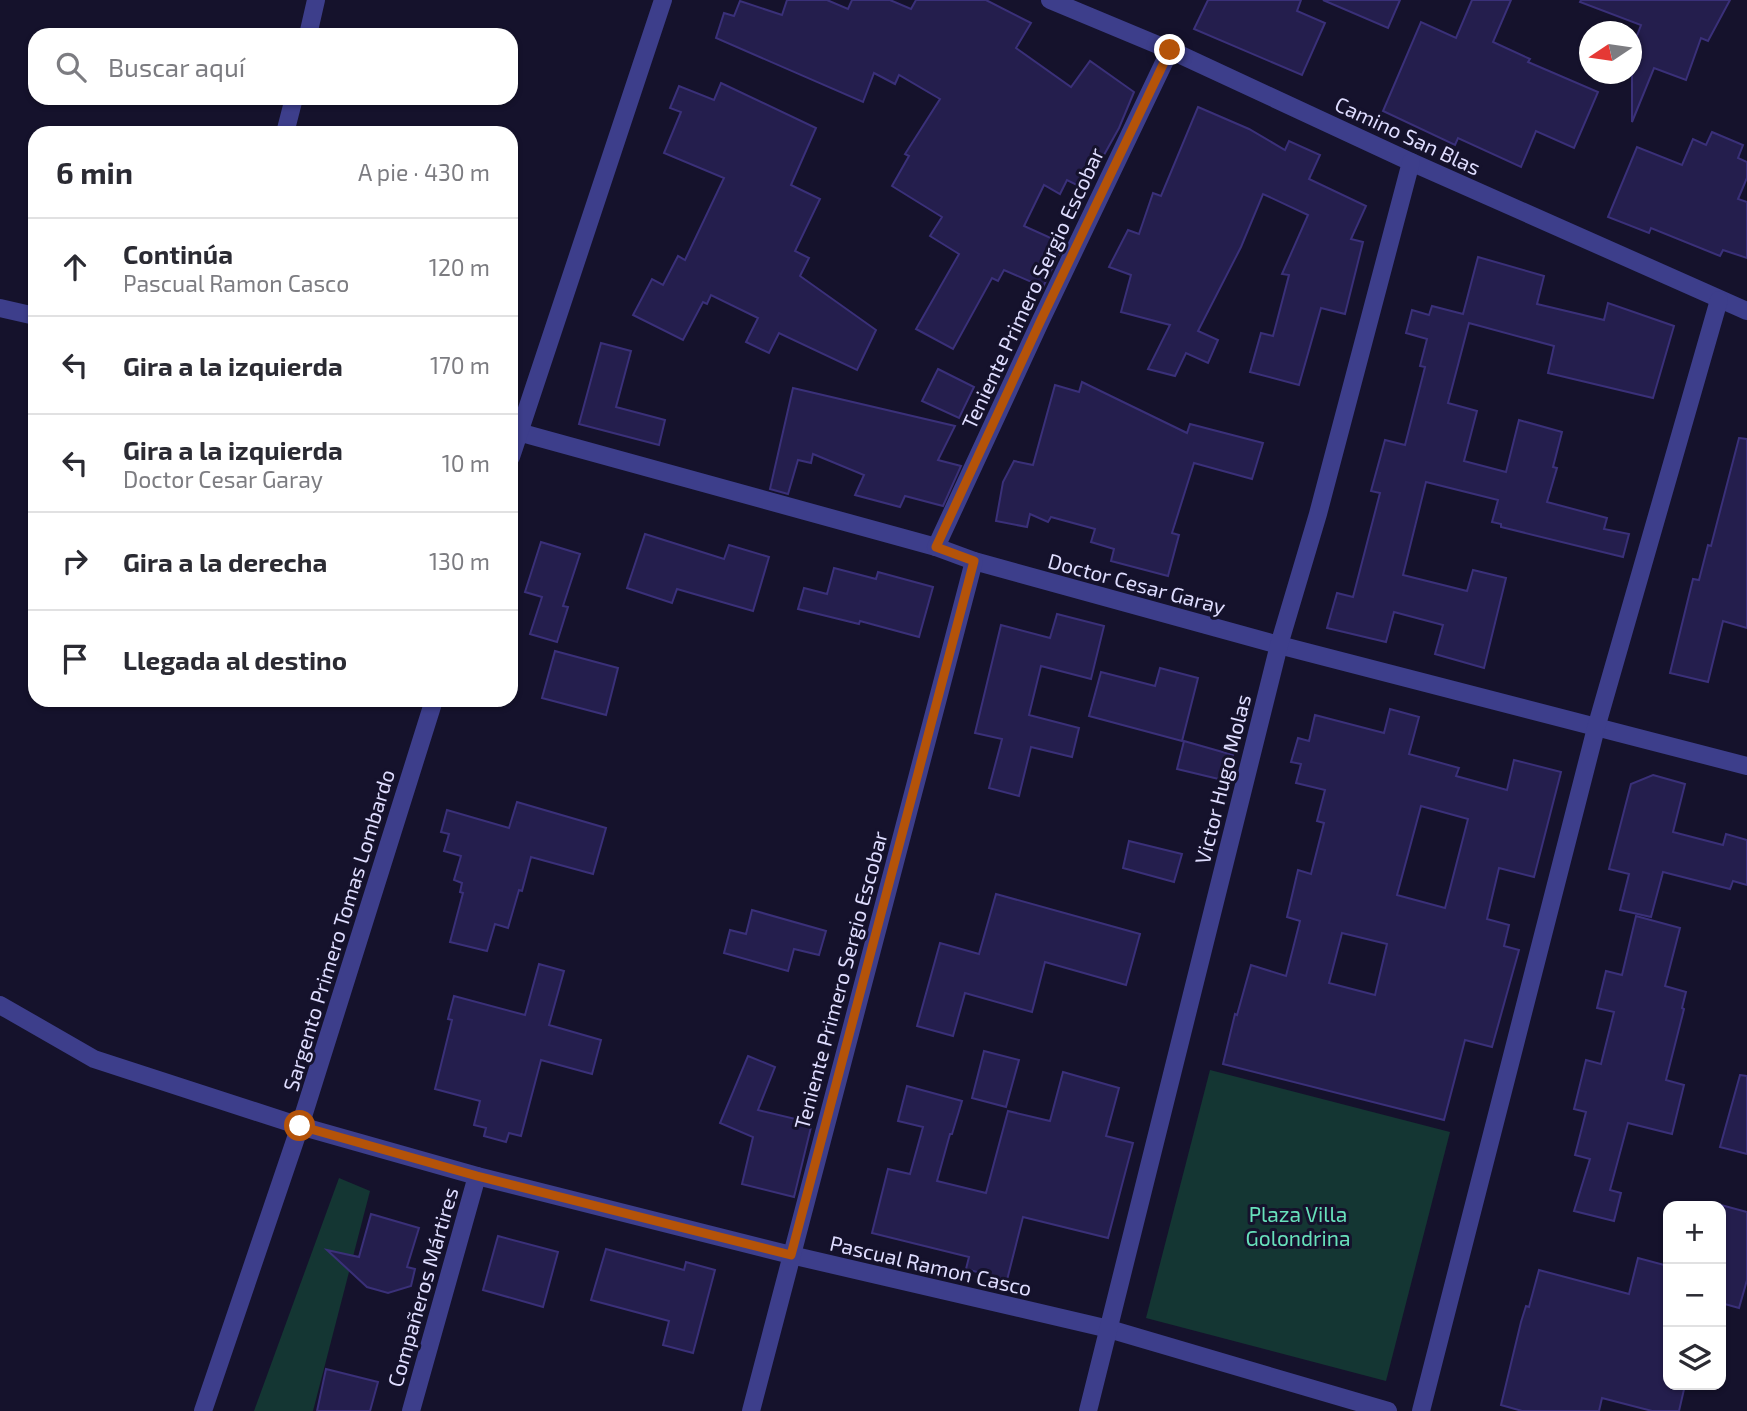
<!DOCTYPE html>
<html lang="es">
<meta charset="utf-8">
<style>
body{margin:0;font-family:"Exo 2",sans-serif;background:#f7f7f7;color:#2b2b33}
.controls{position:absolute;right:21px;bottom:21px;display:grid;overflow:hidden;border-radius:14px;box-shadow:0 2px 5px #0004}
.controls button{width:63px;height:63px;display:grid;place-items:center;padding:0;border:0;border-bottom:2px solid #e1e1e2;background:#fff;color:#2b2b33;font:35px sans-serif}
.compass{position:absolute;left:1579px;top:21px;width:63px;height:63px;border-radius:50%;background:#fff;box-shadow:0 2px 5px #0004;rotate:257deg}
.stop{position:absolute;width:21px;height:21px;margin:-16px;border:5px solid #b45309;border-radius:50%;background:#fff}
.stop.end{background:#b45309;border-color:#fff;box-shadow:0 2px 7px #0008}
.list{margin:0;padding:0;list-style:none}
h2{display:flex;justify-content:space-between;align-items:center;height:91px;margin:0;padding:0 28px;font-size:30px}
h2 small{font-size:23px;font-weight:400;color:#7c7c81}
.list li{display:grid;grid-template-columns:46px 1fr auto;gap:21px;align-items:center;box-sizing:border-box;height:98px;padding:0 28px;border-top:2px solid #e1e1e2}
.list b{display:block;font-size:26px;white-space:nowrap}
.list p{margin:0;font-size:23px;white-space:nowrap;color:#7c7c81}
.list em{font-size:23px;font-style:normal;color:#7c7c81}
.icon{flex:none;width:38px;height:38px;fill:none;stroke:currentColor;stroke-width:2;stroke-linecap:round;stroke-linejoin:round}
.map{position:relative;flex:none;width:1747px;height:1411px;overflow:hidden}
.search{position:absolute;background:#fff;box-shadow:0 2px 5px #0004;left:28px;top:28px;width:490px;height:77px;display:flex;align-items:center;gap:18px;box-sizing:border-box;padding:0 24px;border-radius:21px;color:#7c7c81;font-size:26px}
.panel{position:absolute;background:#fff;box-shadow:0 2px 5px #0004;left:28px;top:126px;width:490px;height:581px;border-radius:21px}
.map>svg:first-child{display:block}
.green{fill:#143633}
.building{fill:#241e4d;stroke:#3a3079;stroke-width:2;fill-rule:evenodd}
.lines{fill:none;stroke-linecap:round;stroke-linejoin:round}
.minor{stroke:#3d3e8b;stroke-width:18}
.route{stroke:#b45309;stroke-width:9}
.labels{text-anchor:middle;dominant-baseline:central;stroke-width:6;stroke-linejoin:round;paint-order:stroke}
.street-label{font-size:21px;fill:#dfddff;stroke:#15122c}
.park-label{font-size:21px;fill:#67e1bb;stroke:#15122c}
</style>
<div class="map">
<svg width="1747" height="1411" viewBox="0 0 1747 1411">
<rect width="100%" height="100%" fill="#15122c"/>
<g class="green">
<polygon points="1210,1070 1450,1132 1386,1381 1146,1318"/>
<polygon points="339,1178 370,1191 313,1411 254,1411"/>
</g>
<g class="building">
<polygon points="787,0 827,0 848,9 852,0 890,0 911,9 916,0 986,0 1031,23 1016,48 1071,87 1090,61 1134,92 1119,128 1085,189 1067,180 1060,194 1044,185 1024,226 1064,244 1043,287 1004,270 998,281 992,278 953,349 916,329 959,254 930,236 942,217 892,186 909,156 905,154 940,99 899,75 895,84 874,73 863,102 716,38 724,13 734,16 740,1 782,15"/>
<polygon points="1208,0 1301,0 1297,11 1325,23 1302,75 1194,29"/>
<polygon points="1323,0 1400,0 1388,28"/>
<polygon points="1472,0 1511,0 1493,42 1530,59 1528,62 1598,92 1574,148 1536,131 1521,167 1458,138 1455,145 1383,111 1421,22 1456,38"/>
<polygon points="1581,0 1730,0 1708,41 1701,38 1686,80 1654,68 1632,122 1632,49 1641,25 1580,2"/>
<polygon points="721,83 816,128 791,185 820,199 795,251 809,258 800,276 876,330 857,370 779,333 769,353 746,342 758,318 711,295 707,304 703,302 683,340 633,315 652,279 663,285 678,256 685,260 724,178 664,153 681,112 670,108 679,86 714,100"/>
<polygon points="1198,107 1249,129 1285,150 1289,141 1320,155 1309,179 1366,206 1351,239 1363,242 1345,314 1321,308 1299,385 1250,372 1261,333 1273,336 1289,275 1282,274 1308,215 1263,194 1241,247 1198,331 1218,340 1208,363 1186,353 1175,376 1148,369 1170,325 1121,312 1131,275 1109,267 1128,230 1139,234 1153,193 1161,196"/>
<polygon points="1712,132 1743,145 1738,158 1747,162 1747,178 1738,199 1747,202 1747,258 1723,250 1720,256 1651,228 1649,233 1608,217 1637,147 1682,165 1693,139 1706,145"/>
<polygon points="1478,257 1544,276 1537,304 1604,320 1608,303 1674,326 1653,398 1548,373 1554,346 1469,323 1448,403 1477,411 1464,461 1506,472 1519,420 1562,432 1553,467 1557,468 1547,502 1607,518 1604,529 1629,534 1623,557 1501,527 1501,524 1492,522 1498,500 1426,482 1403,575 1467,591 1473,570 1506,578 1484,668 1435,654 1443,625 1394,612 1386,642 1327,628 1337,593 1353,597 1380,493 1371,491 1385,440 1405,445 1425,367 1420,366 1427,339 1406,333 1412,310 1429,315 1432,306 1463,314"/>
<polygon points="601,343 631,351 616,407 665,420 659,445 579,424"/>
<polygon points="938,369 974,387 959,418 922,401"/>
<polygon points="1082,382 1187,433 1190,424 1263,443 1252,479 1194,463 1172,533 1179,535 1168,576 1111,561 1114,549 1091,542 1095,529 1051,517 1048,522 1030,514 1027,527 996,521 1003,482 1014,461 1033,465 1055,385 1079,392"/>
<polygon points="793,388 955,426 938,460 961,466 943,506 905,496 900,507 855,495 864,475 813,454 811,463 798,460 788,494 770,489"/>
<polygon points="1739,438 1747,439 1747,628 1723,621 1708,682 1670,673 1693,579 1699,580 1708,545 1711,546"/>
<polygon points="645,534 724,559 729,545 769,557 753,611 677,589 672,603 627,588"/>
<polygon points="541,542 580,554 563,606 568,607 557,642 530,634 542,597 525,592"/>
<polygon points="834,568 876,579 878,572 933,587 919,637 860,621 859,624 798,609 804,588 827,594"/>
<polygon points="1057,614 1104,626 1091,679 1041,666 1029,715 1079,728 1072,757 1031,747 1019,796 989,788 1002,739 975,733 1001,625 1050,638"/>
<polygon points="555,651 618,668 606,715 542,698"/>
<polygon points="1160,668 1198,678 1182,741 1089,716 1101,672 1155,686"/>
<path d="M1390 709 1419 717 1409 754 1459 768 1456 776 1507 790 1514 760 1561 772 1534 877 1499 868 1487 919 1509 925 1504 946 1519 950 1492 1047 1465 1040 1444 1120 1223 1064 1235 1014 1237 1015 1251 965 1286 976 1300 921 1287 917 1298 870 1311 874 1324 823 1317 821 1325 790 1296 783 1301 764 1291 762 1298 738 1309 741 1315 715 1384 733ZM1421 806 1468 819 1445 908 1397 895ZM1342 933 1387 944 1375 995 1329 983Z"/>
<polygon points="1184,741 1233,755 1227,781 1177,769"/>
<polygon points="1653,775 1685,784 1673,832 1723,845 1726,834 1747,840 1747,885 1733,881 1730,889 1663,872 1651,917 1620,910 1629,874 1609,869 1631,784"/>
<polygon points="517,802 606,828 593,874 531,857 522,891 519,890 508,928 495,924 487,951 450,942 463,893 460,892 462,883 454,880 461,856 444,851 449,834 441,832 447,810 509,828"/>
<polygon points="1129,841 1182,854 1174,882 1123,868"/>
<polygon points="996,894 1140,934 1126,985 1045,962 1032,1012 965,993 953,1036 917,1026 940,943 979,954"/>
<polygon points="752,910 826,931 819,955 794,949 788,971 724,953 730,930 746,934"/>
<polygon points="1636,916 1680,928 1665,986 1686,992 1682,1008 1684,1009 1666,1080 1684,1085 1672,1134 1628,1123 1610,1190 1621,1193 1614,1221 1574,1211 1590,1159 1575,1155 1586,1112 1574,1109 1586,1060 1601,1064 1614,1012 1597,1008 1606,971 1622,975"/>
<polygon points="539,964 564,971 549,1025 601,1040 592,1074 541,1060 521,1136 509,1133 506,1142 484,1136 486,1128 474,1125 480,1101 435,1089 452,1020 448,1019 454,996 525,1015"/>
<polygon points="984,1051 1019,1060 1006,1107 972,1098"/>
<polygon points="748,1056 775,1067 758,1110 812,1123 794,1197 742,1184 753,1137 720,1123"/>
<polygon points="1063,1072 1119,1088 1106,1136 1133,1143 1108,1238 1023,1217 1007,1280 966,1269 969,1257 872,1233 888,1169 910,1174 923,1127 898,1121 907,1086 962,1101 952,1134 950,1134 937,1181 986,1193 1008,1111 1050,1121"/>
<polygon points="1740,1075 1747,1076 1747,1154 1720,1147"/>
<polygon points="1721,1205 1747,1212 1747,1280 1739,1308 1721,1303"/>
<polygon points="371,1214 419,1228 407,1267 415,1269 411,1286 388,1293 367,1287 327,1250 359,1257"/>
<polygon points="498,1236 558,1252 543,1307 483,1290"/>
<polygon points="606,1249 684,1270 686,1262 715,1270 693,1353 663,1345 669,1321 591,1300"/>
<polygon points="1638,1258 1668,1266 1668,1385 1685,1385 1679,1411 1652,1411 1602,1398 1599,1411 1522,1411 1501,1405 1521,1322 1526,1306 1529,1307 1539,1270 1629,1294"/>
<polygon points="326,1369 378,1382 370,1411 317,1411"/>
</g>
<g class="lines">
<g class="minor">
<polyline points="1050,0 1170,50 1411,162 1747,311"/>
<polyline points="308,35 316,0"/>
<polyline points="285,133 294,98"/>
<polyline points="0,308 35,316"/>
<polyline points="511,430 936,547 974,561 1279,645 1747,766"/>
<polyline points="511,457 663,0"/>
<polyline points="936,547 1041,320 1170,50"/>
<polyline points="0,1005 94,1059 300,1126 477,1176 791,1255 1109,1329 1388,1411"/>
<polyline points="203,1411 300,1126 434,700"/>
<polyline points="411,1411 477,1176"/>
<polyline points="751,1411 974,561"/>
<polyline points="1088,1411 1279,645 1318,514 1411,162"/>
<polyline points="1421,1411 1596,728 1719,300"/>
</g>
</g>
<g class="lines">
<polyline class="route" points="300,1126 477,1176 791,1255 974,561 936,547 1041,320 1170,50"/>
</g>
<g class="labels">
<g class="street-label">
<text transform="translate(1408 135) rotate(25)">Camino San Blas</text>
<text transform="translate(1032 288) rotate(-65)">Teniente Primero Sergio Escobar</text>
<text transform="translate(1137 583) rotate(15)">Doctor Cesar Garay</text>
<text transform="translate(1222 779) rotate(-76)">Victor Hugo Molas</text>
<text transform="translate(338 930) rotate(-73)">Sargento Primero Tomas Lombardo</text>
<text transform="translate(840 980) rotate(-75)">Teniente Primero Sergio Escobar</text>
<text transform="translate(931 1265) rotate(13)">Pascual Ramon Casco</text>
<text transform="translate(422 1287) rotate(-74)">Compañeros Mártires</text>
</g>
<g class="park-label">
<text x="1298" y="1213">Plaza Villa<tspan x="1298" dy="24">Golondrina</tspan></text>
</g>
</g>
</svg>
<div class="controls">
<button>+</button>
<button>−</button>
<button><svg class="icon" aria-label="layers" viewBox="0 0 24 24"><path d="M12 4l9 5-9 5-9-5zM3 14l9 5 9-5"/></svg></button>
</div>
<svg class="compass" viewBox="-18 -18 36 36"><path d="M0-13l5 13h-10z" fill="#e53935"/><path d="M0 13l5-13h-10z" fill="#7c7c81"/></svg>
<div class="stop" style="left:300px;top:1126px"></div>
<div class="stop end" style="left:1170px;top:50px"></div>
<div class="search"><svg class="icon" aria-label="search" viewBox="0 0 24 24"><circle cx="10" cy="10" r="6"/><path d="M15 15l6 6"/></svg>Buscar aquí</div>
<section class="panel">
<h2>6 min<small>A pie · 430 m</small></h2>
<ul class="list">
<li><svg class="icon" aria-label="ahead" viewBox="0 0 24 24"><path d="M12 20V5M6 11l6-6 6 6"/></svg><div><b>Continúa</b><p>Pascual Ramon Casco</p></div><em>120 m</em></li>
<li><svg class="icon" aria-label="left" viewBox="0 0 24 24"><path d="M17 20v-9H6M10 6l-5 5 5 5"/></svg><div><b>Gira a la izquierda</b></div><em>170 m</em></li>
<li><svg class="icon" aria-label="left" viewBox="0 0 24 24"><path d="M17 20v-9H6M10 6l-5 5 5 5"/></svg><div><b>Gira a la izquierda</b><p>Doctor Cesar Garay</p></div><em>10 m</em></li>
<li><svg class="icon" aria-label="right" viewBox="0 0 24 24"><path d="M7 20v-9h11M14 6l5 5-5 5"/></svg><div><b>Gira a la derecha</b></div><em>130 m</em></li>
<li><svg class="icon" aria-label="arrive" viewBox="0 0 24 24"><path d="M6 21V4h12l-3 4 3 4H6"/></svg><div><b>Llegada al destino</b></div></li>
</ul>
</section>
</div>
